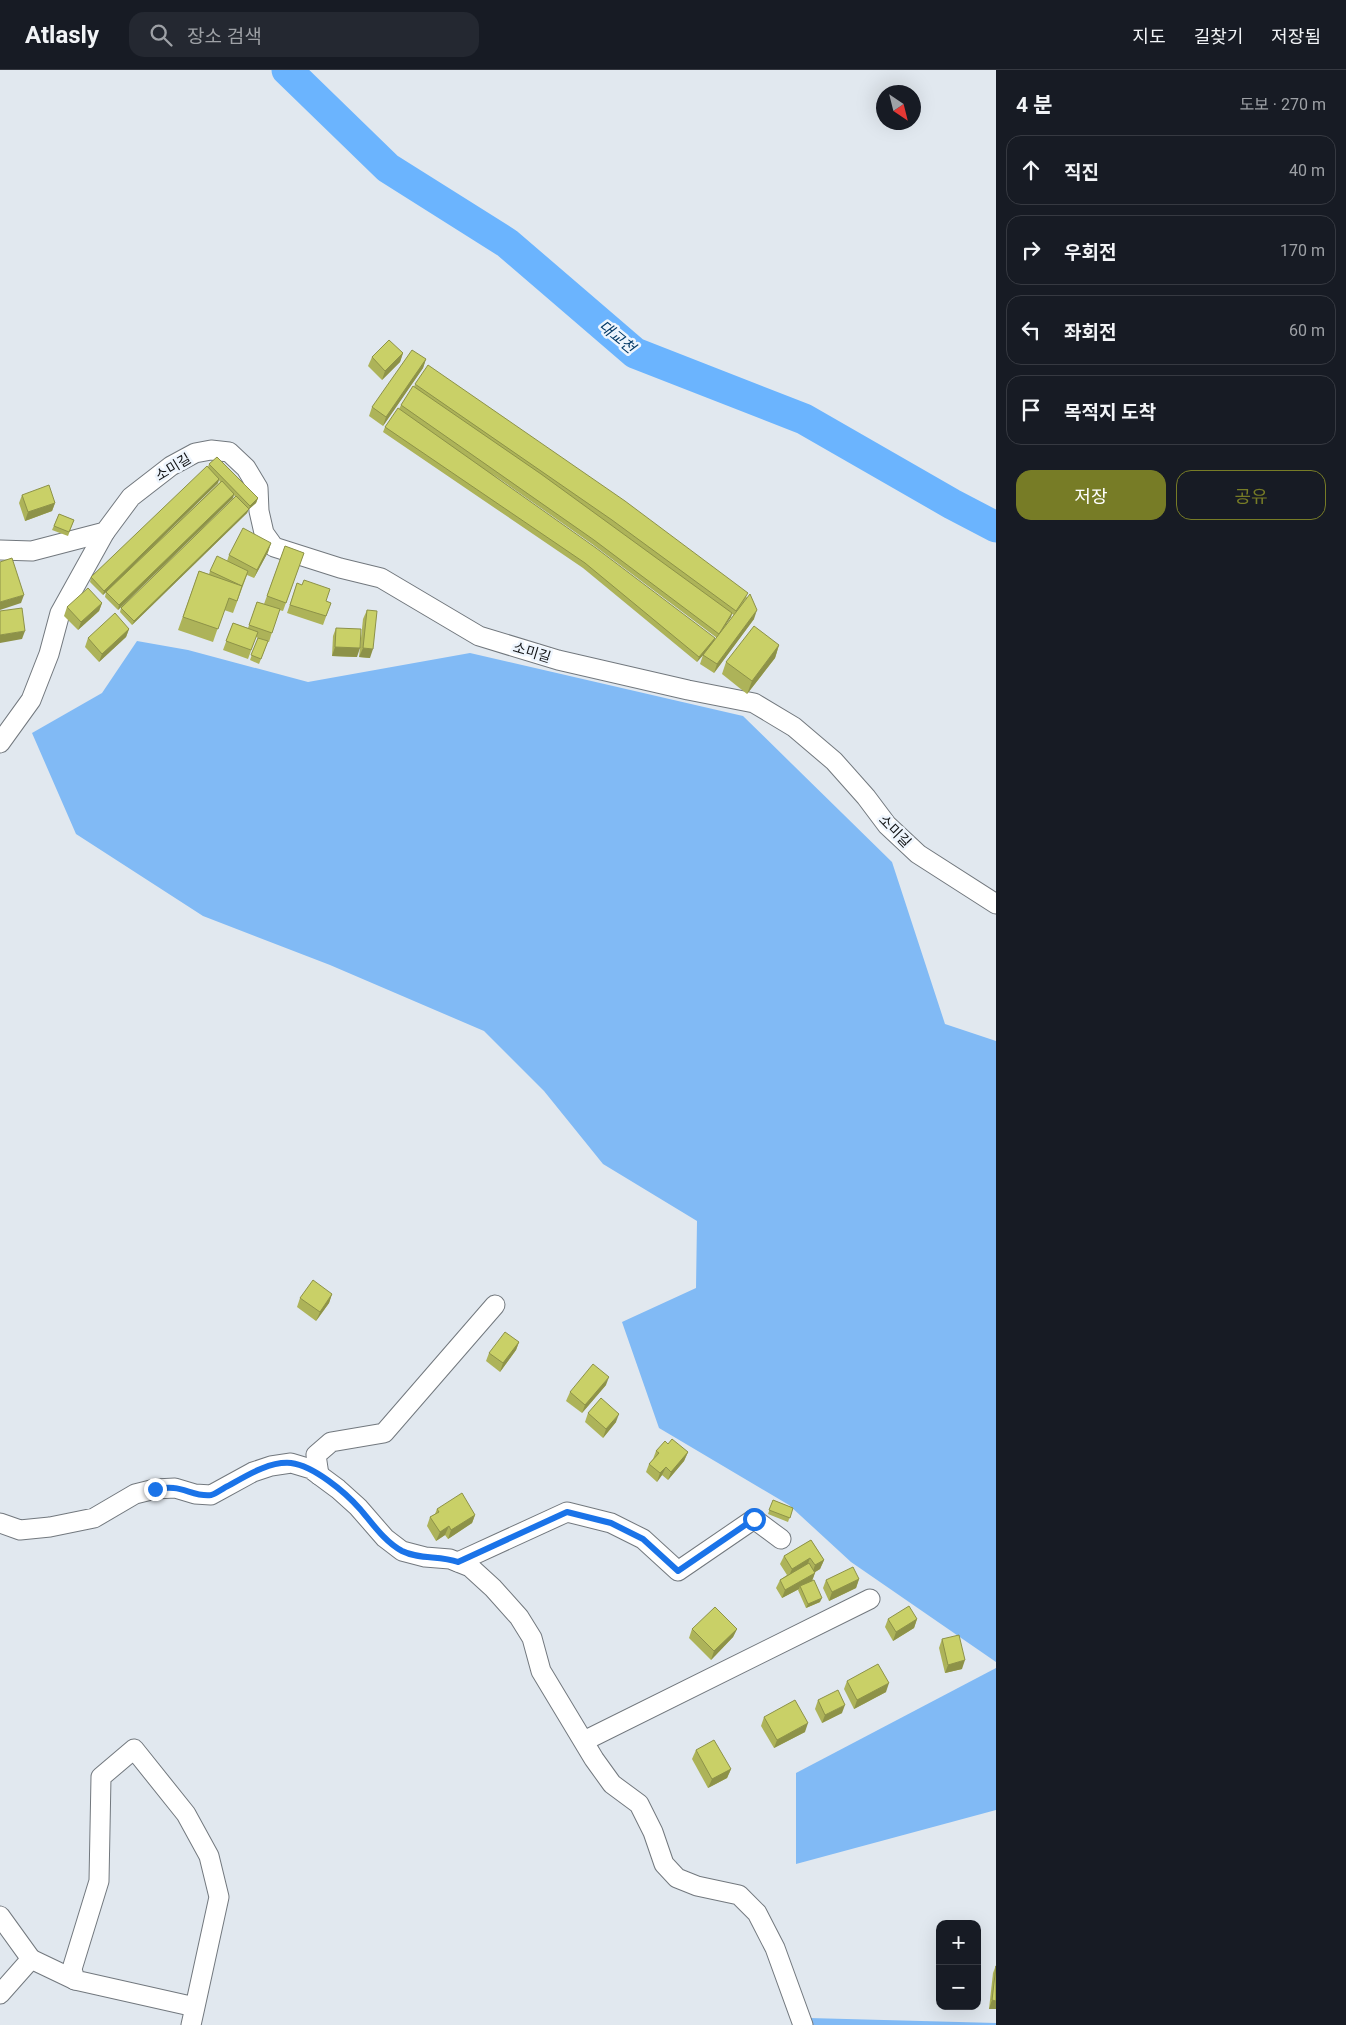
<!DOCTYPE html>
<html lang="ko">
<meta charset="utf-8">
<style>
body{margin:0;font-family:Roboto,"Noto Sans KR",sans-serif;background:#242831;color:#f1f3f6}
.controls{position:absolute;right:15px;bottom:15px;display:grid;overflow:hidden;border-radius:10px;box-shadow:0 5px 20px #0002}
.controls button{width:45px;height:45px;display:grid;place-items:center;padding:0;border:0;border-bottom:1px solid #363941;background:#171b24;color:#f1f3f6;font:25px sans-serif}
.compass{position:absolute;left:876px;top:15px;width:45px;height:45px;border-radius:50%;background:#171b24;box-shadow:0 5px 20px #0002;rotate:145deg}
.stop{position:absolute;width:15px;height:15px;margin:-11px;border:4px solid #1a73e8;border-radius:50%;background:#fff}
.stop.end{background:#1a73e8;border-color:#fff;box-shadow:0 1px 5px #0008}
.list{margin:0;padding:0;list-style:none}
h2{display:flex;justify-content:space-between;align-items:center;height:65px;margin:0;padding:0 20px;font-size:21px}
h2 small{font-size:16px;font-weight:400;color:#9ea1a6}
.list li{display:grid;grid-template-columns:32px 1fr auto;gap:15px;align-items:center;box-sizing:border-box;height:70px;margin:0 10px 10px;padding:0 10px;border:1px solid #363941;border-radius:15px}
.list b{display:block;font-size:19px;white-space:nowrap}
.list em{font-size:16px;font-style:normal;color:#9ea1a6}
.actions{display:flex;gap:10px;padding:15px 20px}
.actions a{flex:1;padding:11px 0;border:1px solid #777c26;border-radius:15px;text-align:center;font-size:18px;color:#777c26}
.actions .main{background:#777c26;color:#fff}
.icon{flex:none;width:28px;height:28px;fill:none;stroke:currentColor;stroke-width:2;stroke-linecap:round;stroke-linejoin:round}
.map{position:relative;flex:none;width:996px;height:1955px;overflow:hidden}
header{display:flex;align-items:center;gap:30px;box-sizing:border-box;height:70px;padding:0 25px;background:#171b24;border-bottom:1px solid #363941}
header strong{font-size:24px}
nav{display:flex;gap:28px;margin-inline-start:auto;font-size:18px}
.search{width:350px;height:45px;background:#242831;display:flex;align-items:center;gap:12px;box-sizing:border-box;padding:0 18px;border-radius:15px;color:#9ea1a6;font-size:19px}
main{display:flex}
aside{flex:1;background:#171b24}
.map>svg:first-child{display:block}
.forest{fill:#81baf5}
.lines{fill:none;stroke-linecap:round;stroke-linejoin:round}
.river{stroke:#6bb4fe;stroke-width:31}
.minor-casing{stroke:#72787e;stroke-width:21}
.minor{stroke:#fff;stroke-width:19}
.wall{fill:#adb359;fill-rule:evenodd}
.shaded-wall{fill:#8d9248}
.building{fill:#c9d067;stroke:#8d9248}
.route{stroke:#1a73e8;stroke-width:6}
.labels{text-anchor:middle;dominant-baseline:central;stroke-width:5;stroke-linejoin:round;paint-order:stroke}
.street-label{font-size:14px;fill:#111315;stroke:#eef5fd}
.water-label{font-size:15px;font-style:italic;fill:#003866;stroke:#eef5fd}
</style>
<header>
<strong>Atlasly</strong>
<div class="search"><svg class="icon" aria-label="search" viewBox="0 0 24 24"><circle cx="10" cy="10" r="6"/><path d="M15 15l6 6"/></svg>장소 검색</div>
<nav><a>지도</a><a>길찾기</a><a>저장됨</a></nav>
</header>
<main>
<div class="map">
<svg width="996" height="1955" viewBox="0 0 996 1955">
<rect width="100%" height="100%" fill="#e1e8ef"/>
<g class="forest">
<polygon points="137,571 188,580 308,612 470,583 743,646 892,792 945,954 996,971 996,1592 851,1492 789,1435 659,1358 622,1252 696,1218 697,1151 603,1094 544,1021 484,961 330,895 203,846 76,764 32,663 102,623"/>
<polygon points="996,1598 996,1740 796,1794 796,1703"/>
<polygon points="809,1948 996,1953 996,1955 812,1955"/>
</g>
<g class="lines">
<polyline class="river" points="287,0 388,98 507,173 635,283 804,349 952,434 996,457"/>
<g class="minor-casing">
<g id="minor">
<polyline points="0,480 32,481 105,462 131,427 171,396 195,383 211,380 229,382 246,398 258,418 259,441 264,463 274,477 340,498 381,508 479,566 558,590 688,620 754,633 794,657 834,691 866,727 887,755 918,784 996,834"/>
<polyline points="0,673 31,630 49,584 60,543 105,462"/>
<polyline points="319,1405 316,1385 331,1372 384,1363 495,1235"/>
<polyline points="0,1453 20,1460 50,1457 94,1448 135,1424 155,1419 175,1418 195,1424 211,1425 253,1402 271,1396 291,1393 311,1399 338,1419 358,1437 385,1468 402,1481 425,1487 450,1489 470,1497 493,1518 519,1547 532,1568 541,1601 594,1689 612,1714 639,1734 653,1762 664,1794 677,1808 697,1816 739,1825 757,1843 775,1878 803,1955"/>
<polyline points="458,1492 567,1442 611,1453 643,1469 678,1501 754,1449 781,1469"/>
<polyline points="584,1671 870,1529"/>
<polyline points="0,1846 31,1889 0,1924"/>
<polyline points="31,1889 75,1910"/>
<polyline points="191,1955 195,1937 219,1827 209,1786 186,1744 134,1679 101,1707 99,1811 72,1899 75,1910 195,1937"/>
</g>
</g>
<use href="#minor" class="minor"/>
</g>
<g class="wall">
<polygon points="403,283 400,292 382,310 368,296 372,287"/>
<polygon points="426,289 423,298 383,356 369,346 372,337"/>
<path d="M415 314 747 527 742 535 754 549 714 603 700 594 703 585 706 581 697 592 583 498 383 362 385 357 399 339 401 335 414 317ZM491 403 592 474 717 568 715 570ZM732 544 734 545 722 560 731 547Z"/>
<polygon points="209,394 258,428 256,433 248,440 247,443 132,555 120,542 121,538 235,427 234,425 233,428 118,540 105,527 106,522 220,412 219,410 218,413 103,525 90,512 91,507 208,397"/>
<polygon points="22,425 55,433 52,441 25,451 19,433"/>
<polygon points="59,444 74,450 68,466 52,460"/>
<polygon points="271,473 268,482 254,508 247,505 233,543 224,540 213,572 178,560 199,501 209,504 210,501 227,491 229,485"/>
<polygon points="285,476 304,483 283,541 279,540 269,572 261,569 268,571 259,594 250,590 258,568 256,567 248,589 223,580 233,553 248,558 257,532 264,534"/>
<polygon points="297,513 326,531 331,533 323,555 287,543"/>
<polygon points="102,533 99,541 78,560 64,546 67,537"/>
<polygon points="367,540 370,588 359,587 363,549"/>
<polygon points="336,558 357,587 332,586 333,566"/>
<polygon points="129,559 126,567 99,592 85,577 88,568"/>
<polygon points="779,575 775,588 747,624 722,604 726,592"/>
<polygon points="332,1224 329,1233 316,1251 297,1237 300,1228"/>
<polygon points="519,1272 516,1280 500,1302 486,1291 489,1283"/>
<polygon points="606,1315 582,1343 566,1331 570,1322"/>
<polygon points="588,1343 616,1352 603,1368 585,1352"/>
<polygon points="668,1374 688,1382 684,1391 668,1410 662,1405 657,1412 646,1402 649,1394 653,1389 656,1381"/>
<polygon points="773,1430 793,1438 788,1452 768,1444"/>
<polygon points="437,1439 475,1445 472,1453 448,1469 445,1465 436,1471 427,1456 430,1447 435,1444"/>
<polygon points="811,1470 824,1490 820,1499 815,1502 812,1511 820,1532 806,1538 798,1520 799,1519 782,1528 776,1518 780,1510 787,1505 780,1494 784,1486"/>
<polygon points="859,1509 856,1518 829,1531 823,1518 826,1510"/>
<polygon points="888,1549 917,1549 914,1558 893,1571 885,1557"/>
<polygon points="692,1559 737,1559 733,1567 711,1590 689,1568"/>
<polygon points="942,1569 962,1599 945,1603 939,1578"/>
<polygon points="847,1611 886,1622 854,1639 844,1619"/>
<polygon points="818,1630 842,1643 822,1653 815,1639"/>
<polygon points="764,1647 805,1662 774,1678 761,1656"/>
<polygon points="696,1680 731,1699 727,1708 708,1718 692,1689"/>
<polygon points="996,1895 996,1939 989,1939 993,1903"/>
</g>
<g class="shaded-wall">
<polygon points="403,283 400,292 382,310 385,301"/>
<polygon points="426,289 423,298 383,356 386,347"/>
<polygon points="219,409 218,413 103,525 104,521"/>
<polygon points="234,424 233,428 118,540 119,535"/>
<polygon points="258,428 256,433 248,440 250,436"/>
<polygon points="55,433 52,441 25,451 28,442"/>
<polygon points="249,439 247,443 132,555 134,551"/>
<polygon points="271,473 268,482 254,508 257,500"/>
<polygon points="24,525 21,533 0,540 0,532"/>
<polygon points="102,533 99,541 78,560 81,552"/>
<polygon points="757,540 754,549 714,603 717,594"/>
<polygon points="732,543 731,547 717,568 719,564"/>
<polygon points="129,559 126,567 99,592 102,584"/>
<polygon points="25,561 22,569 0,573 0,565"/>
<polygon points="715,568 714,573 697,592 699,587"/>
<polygon points="779,575 775,588 747,624 752,611"/>
<polygon points="335,577 360,578 357,587 332,586"/>
<polygon points="363,578 373,579 370,588 359,587"/>
<polygon points="332,1224 329,1233 316,1251 320,1242"/>
<polygon points="519,1272 516,1280 500,1302 503,1293"/>
<polygon points="609,1307 606,1315 582,1343 585,1335"/>
<polygon points="619,1344 616,1352 603,1368 606,1359"/>
<polygon points="688,1382 684,1391 668,1410 671,1402"/>
<polygon points="666,1397 662,1405 657,1412 660,1403"/>
<polygon points="475,1445 472,1453 448,1469 451,1460"/>
<polygon points="449,1456 445,1465 436,1471 440,1462"/>
<polygon points="810,1488 807,1496 788,1508 792,1499"/>
<polygon points="824,1490 820,1499 812,1504 815,1495"/>
<polygon points="815,1503 812,1511 800,1516 799,1519 782,1528 785,1520"/>
<polygon points="859,1509 856,1518 829,1531 832,1522"/>
<polygon points="822,1528 820,1532 806,1538 808,1534"/>
<polygon points="917,1549 914,1558 893,1571 896,1562"/>
<polygon points="737,1559 733,1567 711,1590 714,1581"/>
<polygon points="965,1590 962,1599 945,1603 948,1595"/>
<polygon points="889,1613 886,1622 854,1639 857,1630"/>
<polygon points="845,1635 842,1643 822,1653 825,1645"/>
<polygon points="808,1653 805,1662 774,1678 777,1670"/>
<polygon points="731,1699 727,1708 708,1718 712,1709"/>
<polygon points="992,1930 996,1931 996,1939 989,1939"/>
</g>
<g class="building">
<polygon points="389,270 403,283 385,301 372,287"/>
<polygon points="412,280 426,289 386,347 372,337"/>
<polygon points="428,295 625,431 748,523 736,541 612,450 415,314"/>
<polygon points="413,316 541,404 732,543 719,564 594,470 401,335"/>
<polygon points="398,338 596,478 715,568 699,587 585,493 385,357"/>
<polygon points="217,387 258,428 250,436 209,394"/>
<polygon points="207,396 219,409 104,521 91,507"/>
<polygon points="222,411 234,424 119,535 106,522"/>
<polygon points="49,415 55,433 28,442 22,425"/>
<polygon points="236,426 249,439 134,551 121,538"/>
<polygon points="59,444 74,450 69,462 54,456"/>
<polygon points="243,458 271,473 257,500 229,485"/>
<polygon points="285,476 304,483 286,533 267,526"/>
<polygon points="217,486 248,501 242,516 210,501"/>
<polygon points="12,488 24,525 0,532 0,492"/>
<polygon points="199,501 242,516 237,531 229,528 218,559 183,547"/>
<polygon points="304,510 330,519 326,531 331,533 326,546 290,535 297,513 302,515"/>
<polygon points="88,518 102,533 81,552 67,537"/>
<polygon points="750,524 757,540 717,594 703,585"/>
<polygon points="257,532 280,539 272,563 249,555"/>
<polygon points="22,538 25,561 0,565 0,541"/>
<polygon points="367,540 377,541 373,579 363,578"/>
<polygon points="115,543 129,559 102,584 88,568"/>
<polygon points="233,553 258,562 251,580 226,571"/>
<polygon points="754,556 779,575 752,611 726,592"/>
<polygon points="336,558 361,559 360,578 335,577"/>
<polygon points="258,568 268,571 261,589 251,585"/>
<polygon points="313,1210 332,1224 320,1242 300,1228"/>
<polygon points="505,1262 519,1272 503,1293 489,1283"/>
<polygon points="593,1294 609,1307 585,1335 570,1322"/>
<polygon points="601,1328 619,1344 606,1359 588,1343"/>
<polygon points="672,1369 688,1382 671,1402 666,1397 660,1403 649,1394 659,1383 656,1381 665,1371 668,1374"/>
<polygon points="462,1423 475,1445 451,1460 449,1456 440,1462 430,1447 439,1442 437,1439"/>
<polygon points="773,1430 793,1438 790,1448 769,1440"/>
<polygon points="811,1470 824,1490 815,1495 810,1488 792,1499 784,1486"/>
<polygon points="809,1493 815,1503 785,1520 780,1510"/>
<polygon points="853,1497 859,1509 832,1522 826,1510"/>
<polygon points="814,1510 822,1528 808,1534 800,1516"/>
<polygon points="909,1536 917,1549 896,1562 888,1549"/>
<polygon points="715,1537 737,1559 714,1581 692,1559"/>
<polygon points="959,1565 965,1590 948,1595 942,1569"/>
<polygon points="878,1594 889,1613 857,1630 847,1611"/>
<polygon points="838,1620 845,1635 825,1645 818,1630"/>
<polygon points="795,1630 808,1653 777,1670 764,1647"/>
<polygon points="714,1670 731,1699 712,1709 696,1680"/>
<polygon points="996,1896 996,1931 992,1930"/>
</g>
<g class="lines">
<path class="route" d="M155 1419C161 1418 168 1417 174 1418 186 1419 198 1427 211 1425 216 1424 223 1418 228 1416 246 1406 269 1391 291 1393 314 1396 345 1422 360 1439 372 1453 385 1472 402 1481 420 1490 440 1485 458 1492L567 1442 611 1453 643 1469 678 1501 754 1449"/>
</g>
<g class="labels">
<g class="street-label">
<text transform="translate(173 397) rotate(-31)">소미길</text>
<text transform="translate(532 582) rotate(17)">소미길</text>
<text transform="translate(895 761) rotate(46)">소미길</text>
</g>
<g class="water-label">
<text transform="translate(617 267) rotate(39)">대교천</text>
</g>
</g>
</svg>
<div class="controls">
<button>+</button>
<button>−</button>
</div>
<svg class="compass" viewBox="-18 -18 36 36"><path d="M0-13l5 13h-10z" fill="#e53935"/><path d="M0 13l5-13h-10z" fill="#9ea1a6"/></svg>
<div class="stop" style="left:754px;top:1449px"></div>
<div class="stop end" style="left:155px;top:1419px"></div>
</div>
<aside>
<h2>4 분<small>도보 · 270 m</small></h2>
<ul class="list">
<li><svg class="icon" aria-label="ahead" viewBox="0 0 24 24"><path d="M12 20V5M6 11l6-6 6 6"/></svg><div><b>직진</b></div><em>40 m</em></li>
<li><svg class="icon" aria-label="right" viewBox="0 0 24 24"><path d="M7 20v-9h11M14 6l5 5-5 5"/></svg><div><b>우회전</b></div><em>170 m</em></li>
<li><svg class="icon" aria-label="left" viewBox="0 0 24 24"><path d="M17 20v-9H6M10 6l-5 5 5 5"/></svg><div><b>좌회전</b></div><em>60 m</em></li>
<li><svg class="icon" aria-label="arrive" viewBox="0 0 24 24"><path d="M6 21V4h12l-3 4 3 4H6"/></svg><div><b>목적지 도착</b></div></li>
</ul>
<div class="actions"><a class="main">저장</a><a>공유</a></div>
</aside>
</main>
